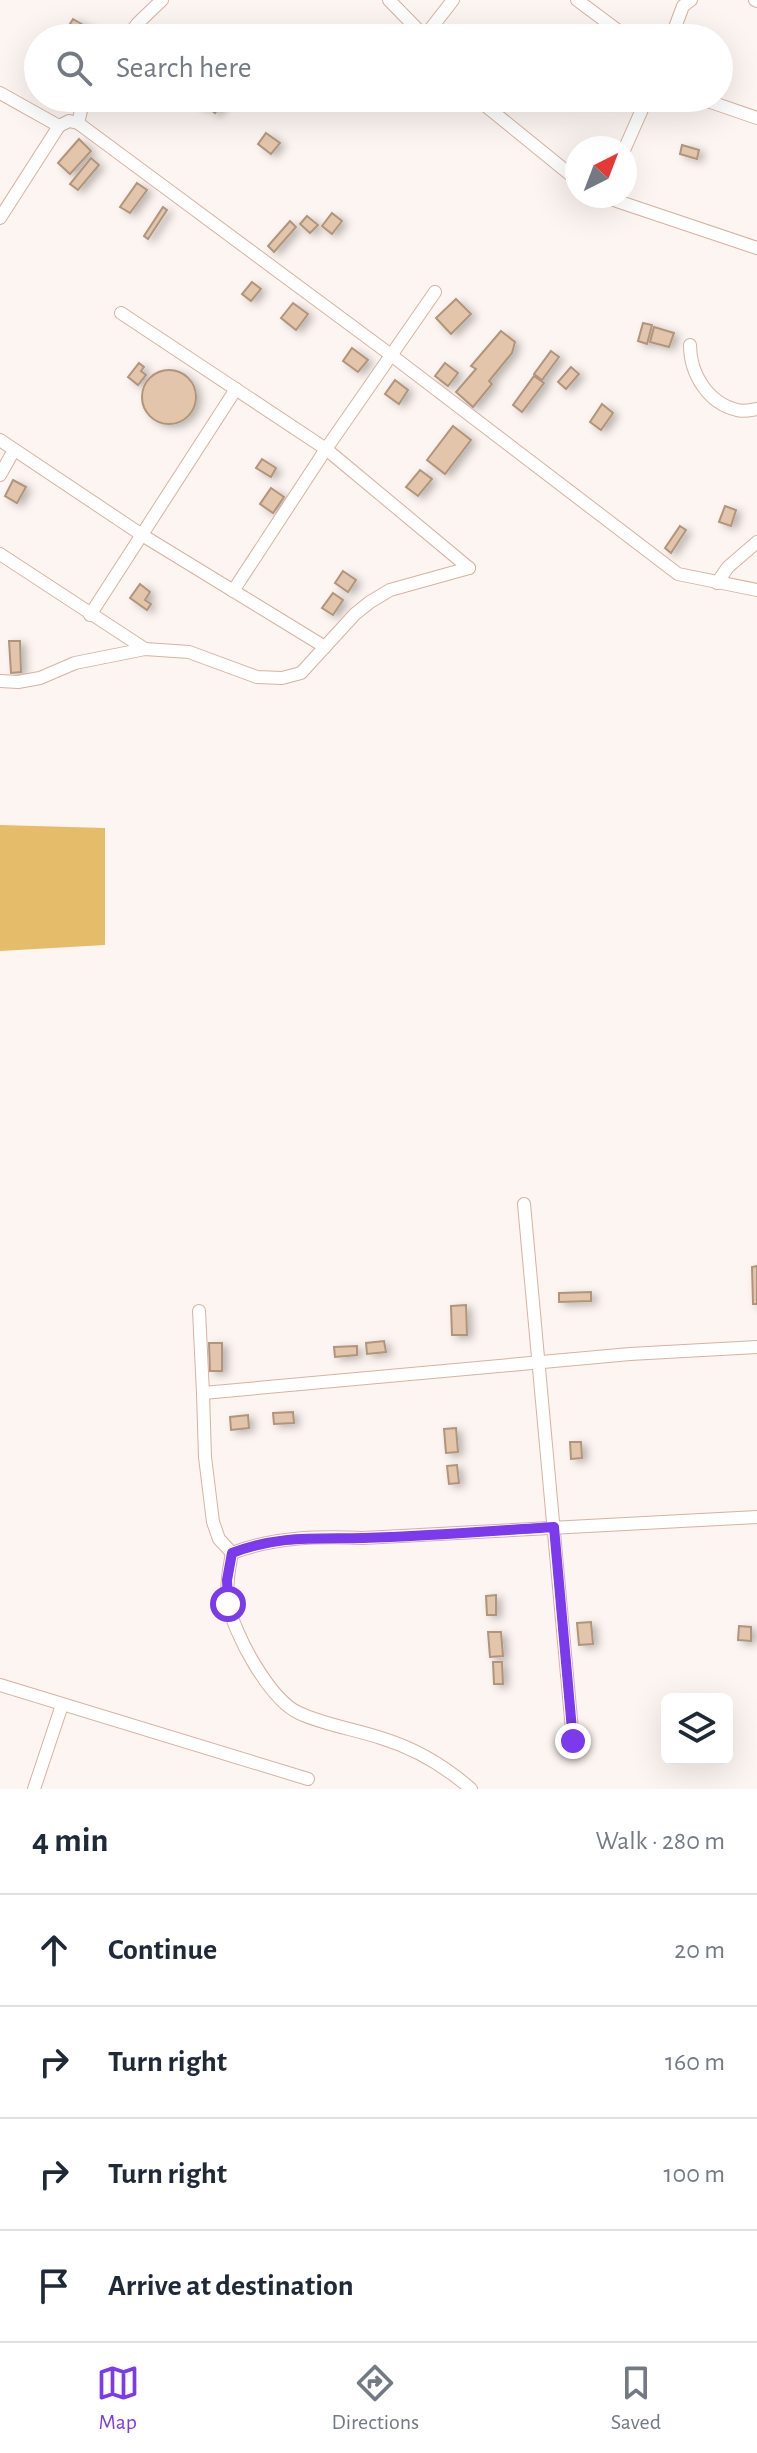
<!DOCTYPE html>
<meta charset="utf-8">
<style>
body{margin:0;font-family:"Alegreya Sans",sans-serif;background:#f2f2f3;color:#1f2937}
.controls{position:absolute;right:24px;bottom:24px;display:grid;overflow:hidden;border-radius:12px;box-shadow:0 8px 32px #0002}
.controls button{width:72px;height:72px;display:grid;place-items:center;padding:0;border:0;border-bottom:2px solid #e0e1e3;background:#fff;color:#1f2937;font:40px sans-serif}
.compass{position:absolute;left:565px;top:136px;width:72px;height:72px;border-radius:50%;background:#fff;box-shadow:0 8px 32px #0002;rotate:42deg}
.stop{position:absolute;width:24px;height:24px;margin:-18px;border:6px solid #7c3aed;border-radius:50%;background:#fff}
.stop.end{background:#7c3aed;border-color:#fff;box-shadow:0 2px 8px #0008}
.list{margin:0;padding:0;list-style:none}
h2{display:flex;justify-content:space-between;align-items:center;height:104px;margin:0;padding:0 32px;font-size:34px}
h2 small{font-size:26px;font-weight:400;color:#747a83}
.list li{display:grid;grid-template-columns:52px 1fr auto;gap:24px;align-items:center;box-sizing:border-box;height:112px;padding:0 32px;border-top:2px solid #e0e1e3}
.list b{display:block;font-size:30px;white-space:nowrap}
.list em{font-size:26px;font-style:normal;color:#747a83}
.icon{flex:none;width:44px;height:44px;fill:none;stroke:currentColor;stroke-width:2;stroke-linecap:round;stroke-linejoin:round}
.map{position:relative;flex:none;width:757px;height:1789px;overflow:hidden}
.search{position:absolute;background:#fff;box-shadow:0 8px 32px #0002;left:24px;right:24px;top:24px;height:88px;display:flex;align-items:center;gap:20px;box-sizing:border-box;padding:0 28px;border-radius:44px;color:#747a83;font-size:30px}
.sheet{height:552px;background:#fff}
nav{display:flex;justify-content:space-around;align-items:center;box-sizing:border-box;height:112px;border-top:2px solid #e0e1e3;background:#fff;font-size:22px;color:#747a83}
nav a{display:grid;justify-items:center;gap:4px}
nav .on{color:#7c3aed}
.map>svg:first-child{display:block}
.green{fill:#e5bd6a}
.building{fill:#e2c5ab;stroke:#b0957b;stroke-width:2;filter:url(#shadow)}
.lines{fill:none;stroke-linecap:round;stroke-linejoin:round}
.street-casing{stroke:#d6b2a1;stroke-width:14}
.street{stroke:#fff;stroke-width:12}
.route{stroke:#7c3aed;stroke-width:10}
</style>
<div class="map">
<svg width="757" height="1789" viewBox="0 0 757 1789">
<defs>
<filter id="shadow"><feDropShadow dx="5" dy="3" stdDeviation="4" flood-color="#0004"/></filter>
</defs>
<rect width="100%" height="100%" fill="#fdf5f1"/>
<polygon class="green" points="0,825 105,828 105,945 0,951"/>
<g class="building">
<polygon points="73,19 106,38 62,37"/>
<polygon points="202,98 220,98 224,101 215,113 210,109 215,103 210,99 203,108 198,104"/>
<polygon points="266,133 280,143 271,154 258,144"/>
<polygon points="79,139 91,151 70,174 58,163"/>
<polygon points="682,145 699,150 697,159 680,154"/>
<polygon points="91,158 99,165 78,190 70,184"/>
<polygon points="137,183 147,190 130,213 120,207"/>
<polygon points="163,207 167,210 148,239 144,236"/>
<polygon points="332,213 342,221 332,234 322,226"/>
<polygon points="307,216 318,225 310,233 300,224"/>
<polygon points="290,221 296,227 274,252 268,246"/>
<polygon points="252,282 261,289 251,301 242,294"/>
<polygon points="456,299 471,314 451,334 436,318"/>
<polygon points="293,303 308,314 296,330 281,318"/>
<polygon points="643,323 652,325 647,344 638,341"/>
<polygon points="654,327 674,333 669,347 650,342"/>
<polygon points="501,331 515,342 512,353 489,381 492,384 473,407 456,392 476,369 471,366"/>
<polygon points="352,348 368,360 358,372 343,361"/>
<polygon points="551,351 559,357 542,380 534,374"/>
<polygon points="139,363 144,367 141,371 146,375 138,385 128,377"/>
<polygon points="445,363 458,373 448,386 435,376"/>
<polygon points="571,367 579,374 566,389 558,382"/>
<circle cx="169" cy="397" r="27"/>
<polygon points="534,376 544,383 522,412 513,405"/>
<polygon points="395,380 408,390 399,404 385,394"/>
<polygon points="602,404 613,413 601,430 590,422"/>
<polygon points="453,426 471,440 445,474 427,460"/>
<polygon points="262,459 276,468 271,477 256,468"/>
<polygon points="420,470 432,479 418,496 406,487"/>
<polygon points="13,480 26,487 17,503 5,496"/>
<polygon points="271,488 284,497 273,513 260,504"/>
<polygon points="725,506 736,510 731,526 719,522"/>
<polygon points="680,526 686,530 671,553 665,548"/>
<polygon points="343,571 356,580 348,592 335,583"/>
<polygon points="140,584 150,592 145,600 151,604 147,610 130,598"/>
<polygon points="333,593 343,600 333,615 322,608"/>
<polygon points="9,641 20,641 21,672 11,673"/>
<polygon points="757,1266 757,1304 753,1304 752,1267"/>
<polygon points="591,1292 591,1301 559,1302 559,1293"/>
<polygon points="466,1305 467,1335 452,1335 451,1306"/>
<polygon points="384,1341 386,1352 367,1354 366,1343"/>
<polygon points="209,1343 222,1343 222,1371 210,1371"/>
<polygon points="357,1346 357,1355 335,1357 334,1347"/>
<polygon points="293,1412 294,1423 274,1424 273,1413"/>
<polygon points="248,1415 249,1428 231,1430 230,1417"/>
<polygon points="456,1428 458,1452 446,1453 444,1429"/>
<polygon points="570,1442 581,1442 582,1458 571,1459"/>
<polygon points="457,1465 459,1483 449,1484 447,1466"/>
<polygon points="496,1595 496,1615 487,1615 486,1596"/>
<polygon points="591,1622 593,1644 579,1645 577,1623"/>
<polygon points="739,1626 751,1627 751,1641 738,1640"/>
<polygon points="488,1632 501,1632 503,1656 490,1657"/>
<polygon points="493,1662 502,1662 503,1684 494,1684"/>
</g>
<g class="lines">
<g class="street-casing">
<g id="street">
<polyline points="389,0 426,38"/>
<polyline points="577,0 628,38"/>
<polyline points="755,0 757,1"/>
<polyline points="425,36 453,0"/>
<polyline points="126,38 138,23 162,0"/>
<polyline points="671,38 683,6 691,0"/>
<polyline points="0,93 59,126 69,121 78,123 391,355 678,574 757,590"/>
<polyline points="476,98 577,180"/>
<polyline points="699,98 757,118"/>
<polyline points="78,123 84,98"/>
<polyline points="625,148 647,98"/>
<polyline points="602,196 757,248"/>
<polyline points="0,218 59,126"/>
<polyline points="121,313 326,449 469,568"/>
<path d="M690 345C690 374 708 403 737 410 743 412 751 410 757 409"/>
<polyline points="0,440 142,535 325,647"/>
<polyline points="0,475 14,450"/>
<polyline points="0,554 145,649"/>
<polyline points="717,583 728,567 757,542"/>
<polyline points="233,591 326,449 435,292"/>
<polyline points="90,615 236,389"/>
<polyline points="0,681 18,682 40,678 75,663 145,649 189,652 257,677 282,678 301,673 355,614 370,602 390,590 469,568"/>
<polyline points="524,1204 573,1741"/>
<polyline points="199,1311 203,1393 630,1354 757,1347"/>
<polyline points="203,1393 205,1457 213,1522 219,1539 232,1553"/>
<path d="M232 1553C274 1537 317 1536 363 1538L757 1517"/>
<path d="M232 1553C229 1569 226 1585 228 1602 233 1633 270 1700 299 1713 325 1725 354 1729 381 1738 414 1748 446 1767 471 1789"/>
<polyline points="0,1685 308,1779"/>
<polyline points="34,1789 62,1705"/>
</g>
</g>
<use href="#street" class="street"/>
</g>
<g class="lines">
<path class="route" d="M228 1604 227 1580 232 1553C279 1535 315 1539 364 1538 427 1536 491 1531 554 1527L573 1741"/>
</g>
</svg>
<div class="controls">
<button><svg class="icon" aria-label="layers" viewBox="0 0 24 24"><path d="M12 4l9 5-9 5-9-5zM3 14l9 5 9-5"/></svg></button>
</div>
<svg class="compass" viewBox="-18 -18 36 36"><path d="M0-13l5 13h-10z" fill="#e53935"/><path d="M0 13l5-13h-10z" fill="#747a83"/></svg>
<div class="stop" style="left:228px;top:1604px"></div>
<div class="stop end" style="left:573px;top:1741px"></div>
<div class="search"><svg class="icon" aria-label="search" viewBox="0 0 24 24"><circle cx="10" cy="10" r="6"/><path d="M15 15l6 6"/></svg>Search here</div>
</div>
<section class="sheet">
<h2>4 min<small>Walk · 280 m</small></h2>
<ul class="list">
<li><svg class="icon" aria-label="ahead" viewBox="0 0 24 24"><path d="M12 20V5M6 11l6-6 6 6"/></svg><div><b>Continue</b></div><em>20 m</em></li>
<li><svg class="icon" aria-label="right" viewBox="0 0 24 24"><path d="M7 20v-9h11M14 6l5 5-5 5"/></svg><div><b>Turn right</b></div><em>160 m</em></li>
<li><svg class="icon" aria-label="right" viewBox="0 0 24 24"><path d="M7 20v-9h11M14 6l5 5-5 5"/></svg><div><b>Turn right</b></div><em>100 m</em></li>
<li><svg class="icon" aria-label="arrive" viewBox="0 0 24 24"><path d="M6 21V4h12l-3 4 3 4H6"/></svg><div><b>Arrive at destination</b></div></li>
</ul>
</section>
<nav>
<a class="on"><svg class="icon" aria-label="map" viewBox="0 0 24 24"><path d="M3 6l6-2 6 2 6-2v14l-6 2-6-2-6 2zM9 4v14M15 6v14"/></svg>Map</a>
<a><svg class="icon" aria-label="directions" viewBox="0 0 24 24"><path d="M12 3l9 9-9 9-9-9zM9 14v-3h6M13 9l2 2-2 2"/></svg>Directions</a>
<a><svg class="icon" aria-label="saved" viewBox="0 0 24 24"><path d="M7 4h10v16l-5-4-5 4z"/></svg>Saved</a>
</nav>
